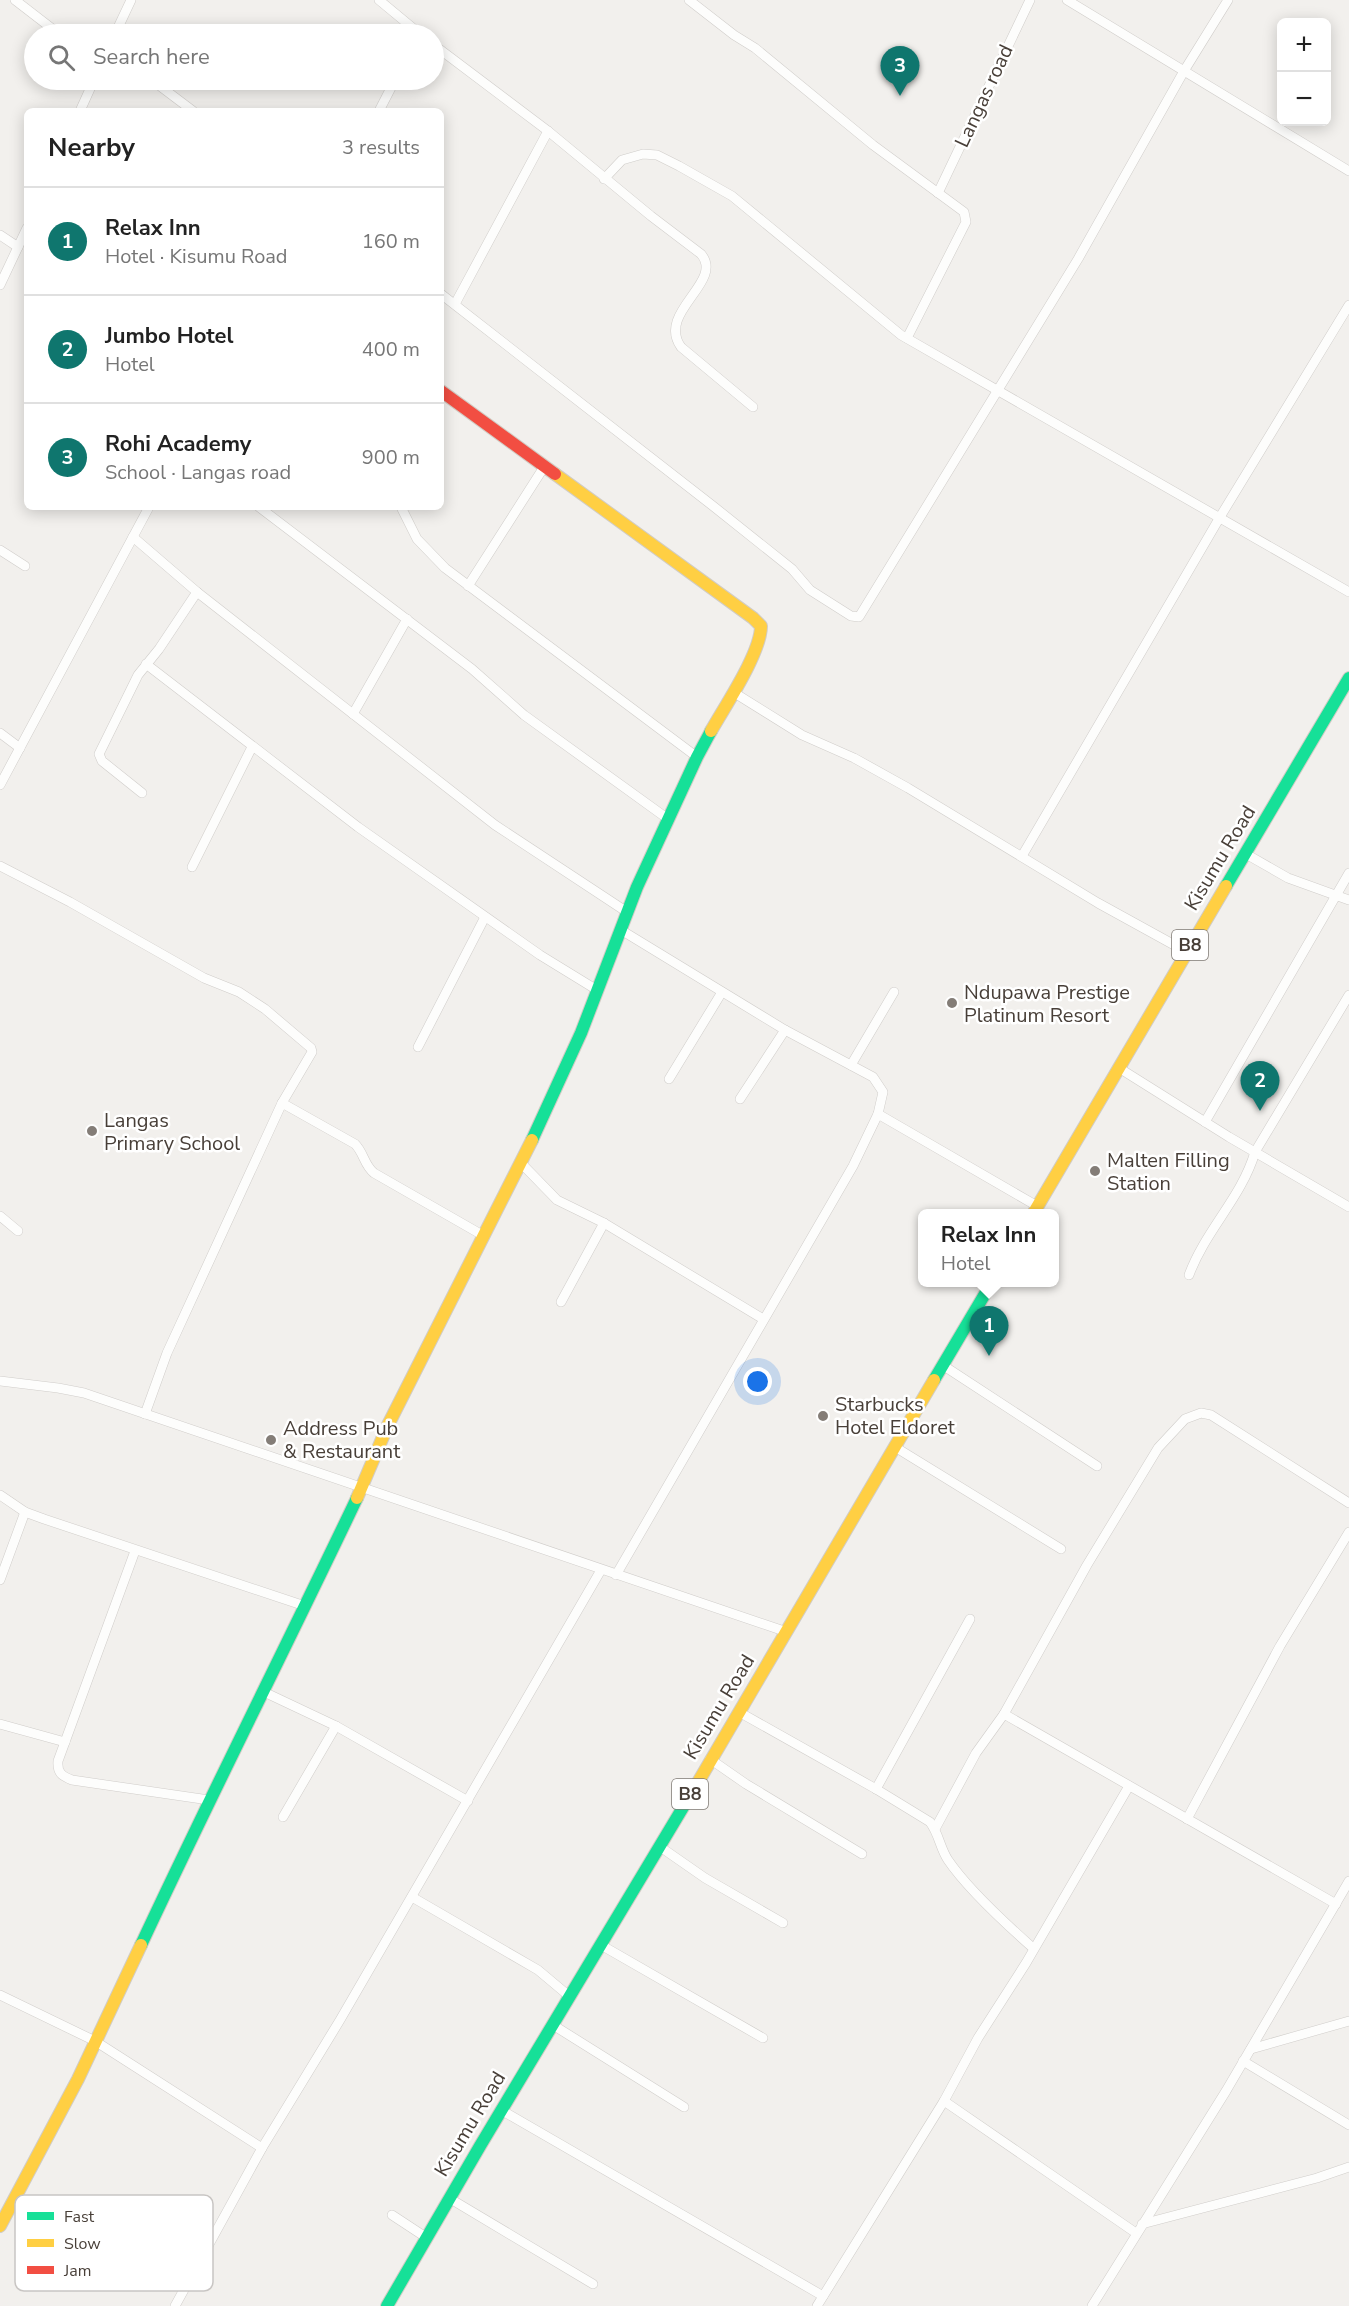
<!DOCTYPE html>
<meta charset="utf-8">
<style>
body{margin:0;font-family:"Nunito Sans",sans-serif;background:#f6f6f6;color:#222}
.controls{position:absolute;right:18px;top:18px;display:grid;overflow:hidden;border-radius:9px;box-shadow:0 3px 15px #0003}
.controls button{width:54px;height:54px;display:grid;place-items:center;padding:0;border:0;border-bottom:2px solid #e0e0e0;background:#fff;color:#222;font:30px sans-serif}
.you{position:absolute;left:758px;top:1382px;width:21px;height:21px;margin:-15px;border:4px solid #fff;border-radius:50%;background:#1a73e8;box-shadow:0 0 0 9px #1a73e833}
.badge{display:grid;place-items:center;width:39px;height:39px;border-radius:50%;background:#0f766e;color:#fff;font-size:20px;font-weight:700}
.pin{position:absolute;translate:-50% -50px;filter:drop-shadow(0 2px 3px #0008)}
.pin::after{content:'';position:absolute;top:32px;width:21px;height:18px;background:inherit;clip-path:polygon(0 0,100% 0,50% 100%)}
.popup{position:absolute;left:918px;top:1209px;width:141px;height:78px;box-sizing:border-box;display:grid;place-content:center;border-radius:9px;background:#fff;filter:drop-shadow(0 2px 4px #0005);font-size:20px;white-space:nowrap;color:#767676}
.popup b{font-size:22px;color:#222}
.popup::after{content:'';position:absolute;left:50%;top:100%;margin-left:-12px;border:12px solid transparent;border-top-color:#fff}
.list{margin:0;padding:0;list-style:none}
h2{display:flex;justify-content:space-between;align-items:center;height:78px;margin:0;padding:0 24px;font-size:26px}
h2 small{font-size:20px;font-weight:400;color:#767676}
.list li{display:grid;grid-template-columns:39px 1fr auto;gap:18px;align-items:center;box-sizing:border-box;height:108px;padding:0 24px;border-top:2px solid #e0e0e0}
.list b{display:block;font-size:22px;white-space:nowrap}
.list p{margin:0;font-size:20px;white-space:nowrap;color:#767676}
.list em{font-size:20px;font-style:normal;color:#767676}
.icon{flex:none;width:33px;height:33px;fill:none;stroke:currentColor;stroke-width:2;stroke-linecap:round;stroke-linejoin:round}
.map{position:relative;flex:none;width:1349px;height:2306px;overflow:hidden}
.search{position:absolute;background:#fff;box-shadow:0 3px 15px #0003;left:24px;top:24px;width:420px;height:66px;display:flex;align-items:center;gap:15px;box-sizing:border-box;padding:0 21px;border-radius:33px;color:#767676;font-size:22px}
.panel{position:absolute;background:#fff;box-shadow:0 3px 15px #0003;left:24px;top:108px;width:420px;height:402px;border-radius:9px}
.map>svg:first-child{display:block}
.lines{fill:none;stroke-linecap:round;stroke-linejoin:round}
.street-casing{stroke:#d0cdca;stroke-width:10}
.fast-casing{stroke:#d1ccc4;stroke-width:14}
.slow-casing{stroke:#d1ccc4;stroke-width:14}
.jam-casing{stroke:#d1ccc4;stroke-width:14}
.street{stroke:#fdfdfc;stroke-width:9}
.fast{stroke:#16e098;stroke-width:12}
.slow{stroke:#ffcf43;stroke-width:12}
.jam{stroke:#f24e42;stroke-width:12}
.poi-dot{fill:#847d77;stroke:#fff;stroke-width:2}
.labels{text-anchor:middle;dominant-baseline:central;stroke-width:5;stroke-linejoin:round;paint-order:stroke}
.shield{fill:#fff;stroke:#7f7974;stroke-width:1.5}
.shield-label{font-size:18px;font-weight:bold;fill:#483f38}
.street-label{font-size:20px;fill:#483f38;stroke:#fff}
.poi-label{font-size:20px;fill:#483f38;stroke:#fff;text-anchor:start}
.key{fill:#fff;stroke:#c8c5c3;stroke-width:1.5}
.key-label{font-size:16px;fill:#483f38}
</style>
<div class="map">
<svg width="1349" height="2306" viewBox="0 0 1349 2306">
<rect width="100%" height="100%" fill="#f2f0ed"/>
<g class="lines">
<g class="street-casing">
<g id="street">
<polyline points="15,0 59,34"/>
<polyline points="379,0 420,34"/>
<polyline points="689,0 734,35 755,48 873,145 964,212 966,222 907,338"/>
<polyline points="1067,0 1349,171"/>
<polyline points="115,34 131,0"/>
<path d="M434 45 548 131 651 216 701 254C725 282 656 312 681 347L753 407"/>
<polyline points="152,80 193,111"/>
<polyline points="80,111 94,80"/>
<polyline points="379,111 395,80"/>
<polyline points="604,179 622,160 643,154 657,155 679,166 732,196 901,335 1349,592"/>
<polyline points="938,193 1030,0"/>
<polyline points="0,235 18,247"/>
<polyline points="0,285 27,228"/>
<polyline points="441,294 713,506 792,569 810,590 851,616 859,617 1078,259 1184,71 1228,0"/>
<polyline points="455,304 548,131"/>
<polyline points="259,507 472,669 524,715 668,819"/>
<polyline points="401,507 417,539 445,568 697,757"/>
<polyline points="133,537 197,592 495,825 627,912"/>
<polyline points="0,550 25,566"/>
<polyline points="468,586 544,467"/>
<polyline points="146,664 358,827 540,955 597,990"/>
<polyline points="733,692 802,735 854,758 908,788 1098,903 1187,952"/>
<polyline points="353,714 407,619"/>
<polyline points="0,733 20,748"/>
<polyline points="0,785 149,507"/>
<polyline points="142,793 102,761 99,754 138,675 159,649 197,592"/>
<polyline points="1246,854 1288,878 1349,900"/>
<polyline points="1022,856 1220,517 1349,305"/>
<polyline points="0,866 70,902 204,978 239,992 265,1009 311,1048 312,1052 282,1103 167,1353 145,1414"/>
<polyline points="192,867 252,747"/>
<polyline points="418,1047 485,917"/>
<polyline points="851,1065 894,992"/>
<polyline points="1119,1068 1229,1137 1349,1207"/>
<polyline points="669,1079 722,992"/>
<polyline points="740,1099 785,1030"/>
<path d="M282 1103 355 1144C364 1153 364 1165 374 1173L484 1236"/>
<polyline points="878,1114 1037,1206"/>
<polyline points="1205,1122 1349,873"/>
<polyline points="521,1163 557,1200 604,1223 763,1319"/>
<polyline points="0,1216 18,1231"/>
<path d="M1189 1275C1205 1231 1242 1197 1255 1152L1349 995"/>
<polyline points="561,1302 604,1223"/>
<polyline points="944,1366 1097,1466"/>
<polyline points="0,1381 58,1388 84,1393 787,1632"/>
<polyline points="895,1447 1061,1549"/>
<polyline points="0,1495 25,1512 44,1519 305,1606"/>
<path d="M135 1551 58 1761C57 1773 62 1776 72 1780L209 1800"/>
<polyline points="616,1575 853,1166 878,1114 883,1092 873,1077 785,1030 621,930"/>
<polyline points="0,1580 25,1512"/>
<polyline points="264,1692 336,1726 468,1801"/>
<path d="M739 1712 876 1789 930 1822C939 1834 940 1848 948 1860 967 1888 1007 1925 1033 1948"/>
<polyline points="1004,1714 1087,1565 1158,1448 1185,1419 1201,1413 1211,1415 1349,1503"/>
<polyline points="0,1724 65,1742"/>
<polyline points="710,1759 746,1784 862,1854"/>
<polyline points="876,1789 970,1619"/>
<polyline points="283,1817 336,1726"/>
<polyline points="1187,1819 1280,1646 1349,1532"/>
<polyline points="935,1829 976,1753 1004,1714 1336,1904"/>
<polyline points="659,1846 705,1878 783,1923"/>
<polyline points="412,1897 538,1970 569,1996"/>
<polyline points="601,1945 763,2038"/>
<polyline points="0,1995 95,2041 262,2148"/>
<polyline points="553,2025 684,2107"/>
<polyline points="1251,2049 1349,2021"/>
<polyline points="1243,2061 1349,2125"/>
<polyline points="944,2101 1136,2233"/>
<polyline points="501,2110 823,2296"/>
<polyline points="449,2198 593,2284"/>
<polyline points="392,2215 427,2238"/>
<polyline points="1142,2224 1317,2178 1349,2167"/>
<polyline points="175,2306 262,2148 340,2020 601,1570"/>
<polyline points="817,2306 944,2101 978,2038 1026,1963 1129,1786"/>
<polyline points="1092,2306 1226,2091 1349,1881"/>
</g>
</g>
<g class="fast-casing">
<g id="fast">
<polyline points="1226,886 1349,678"/>
<polyline points="532,1140 581,1033 637,887 697,757 711,731"/>
<polyline points="934,1380 992,1282"/>
<path d="M141 1945C211 1795 286 1647 357 1498"/>
<polyline points="387,2306 480,2146 697,1784"/>
</g>
</g>
<g class="slow-casing">
<g id="slow">
<path d="M555 474 753 618 761 626C761 653 725 706 711 731"/>
<polyline points="1033,1214 1226,886"/>
<polyline points="357,1498 388,1425 532,1140"/>
<polyline points="697,1784 934,1380"/>
<polyline points="0,2226 78,2079 141,1945"/>
</g>
</g>
<g class="jam-casing">
<polyline id="jam" points="441,391 555,474"/>
</g>
<use href="#street" class="street"/>
<use href="#fast" class="fast"/>
<use href="#slow" class="slow"/>
<use href="#jam" class="jam"/>
</g>
<g class="poi-dot">
<circle cx="952" cy="1003" r="6"/>
<circle cx="92" cy="1131" r="6"/>
<circle cx="1095" cy="1171" r="6"/>
<circle cx="823" cy="1416" r="6"/>
<circle cx="271" cy="1440" r="6"/>
</g>
<g class="labels">
<g class="shield">
<rect x="1172" y="930" width="36" height="30" rx="4.5"/>
<rect x="672" y="1779" width="36" height="30" rx="4.5"/>
</g>
<g class="shield-label">
<text x="1190" y="945">B8</text>
<text x="690" y="1794">B8</text>
</g>
<g class="street-label">
<text transform="translate(984 96) rotate(-65)">Langas road</text>
<text transform="translate(1220 858) rotate(-59)">Kisumu Road</text>
<text transform="translate(719 1707) rotate(-59)">Kisumu Road</text>
<text transform="translate(470 2124) rotate(-59)">Kisumu Road</text>
</g>
<g class="poi-label">
<text x="964" y="992">Ndupawa Prestige<tspan x="964" dy="23">Platinum Resort</tspan></text>
<text x="104" y="1120">Langas<tspan x="104" dy="23">Primary School</tspan></text>
<text x="1107" y="1160">Malten Filling<tspan x="1107" dy="23">Station</tspan></text>
<text x="835" y="1404">Starbucks<tspan x="835" dy="23">Hotel Eldoret</tspan></text>
<text x="283" y="1428">Address Pub<tspan x="283" dy="23">&amp; Restaurant</tspan></text>
</g>
</g>
<rect x="15" y="2195" width="198" height="96" rx="9" class="key"/>
<rect x="27" y="2212" width="27" height="8" fill="#16e098"/>
<rect x="27" y="2239" width="27" height="8" fill="#ffcf43"/>
<rect x="27" y="2266" width="27" height="8" fill="#f24e42"/>
<g class="key-label">
<text x="64" y="2222">Fast</text>
<text x="64" y="2249">Slow</text>
<text x="64" y="2276">Jam</text>
</g>
</svg>
<div class="controls">
<button>+</button>
<button>−</button>
</div>
<div class="you"></div>
<div class="pin badge" style="left:989px;top:1356px">1</div>
<div class="popup"><b>Relax Inn</b>Hotel</div>
<div class="pin badge" style="left:1260px;top:1111px">2</div>
<div class="pin badge" style="left:900px;top:96px">3</div>
<div class="search"><svg class="icon" aria-label="search" viewBox="0 0 24 24"><circle cx="10" cy="10" r="6"/><path d="M15 15l6 6"/></svg>Search here</div>
<section class="panel">
<h2>Nearby<small>3 results</small></h2>
<ul class="list">
<li><span class="badge">1</span><div><b>Relax Inn</b><p>Hotel · Kisumu Road</p></div><em>160 m</em></li>
<li><span class="badge">2</span><div><b>Jumbo Hotel</b><p>Hotel</p></div><em>400 m</em></li>
<li><span class="badge">3</span><div><b>Rohi Academy</b><p>School · Langas road</p></div><em>900 m</em></li>
</ul>
</section>
</div>
